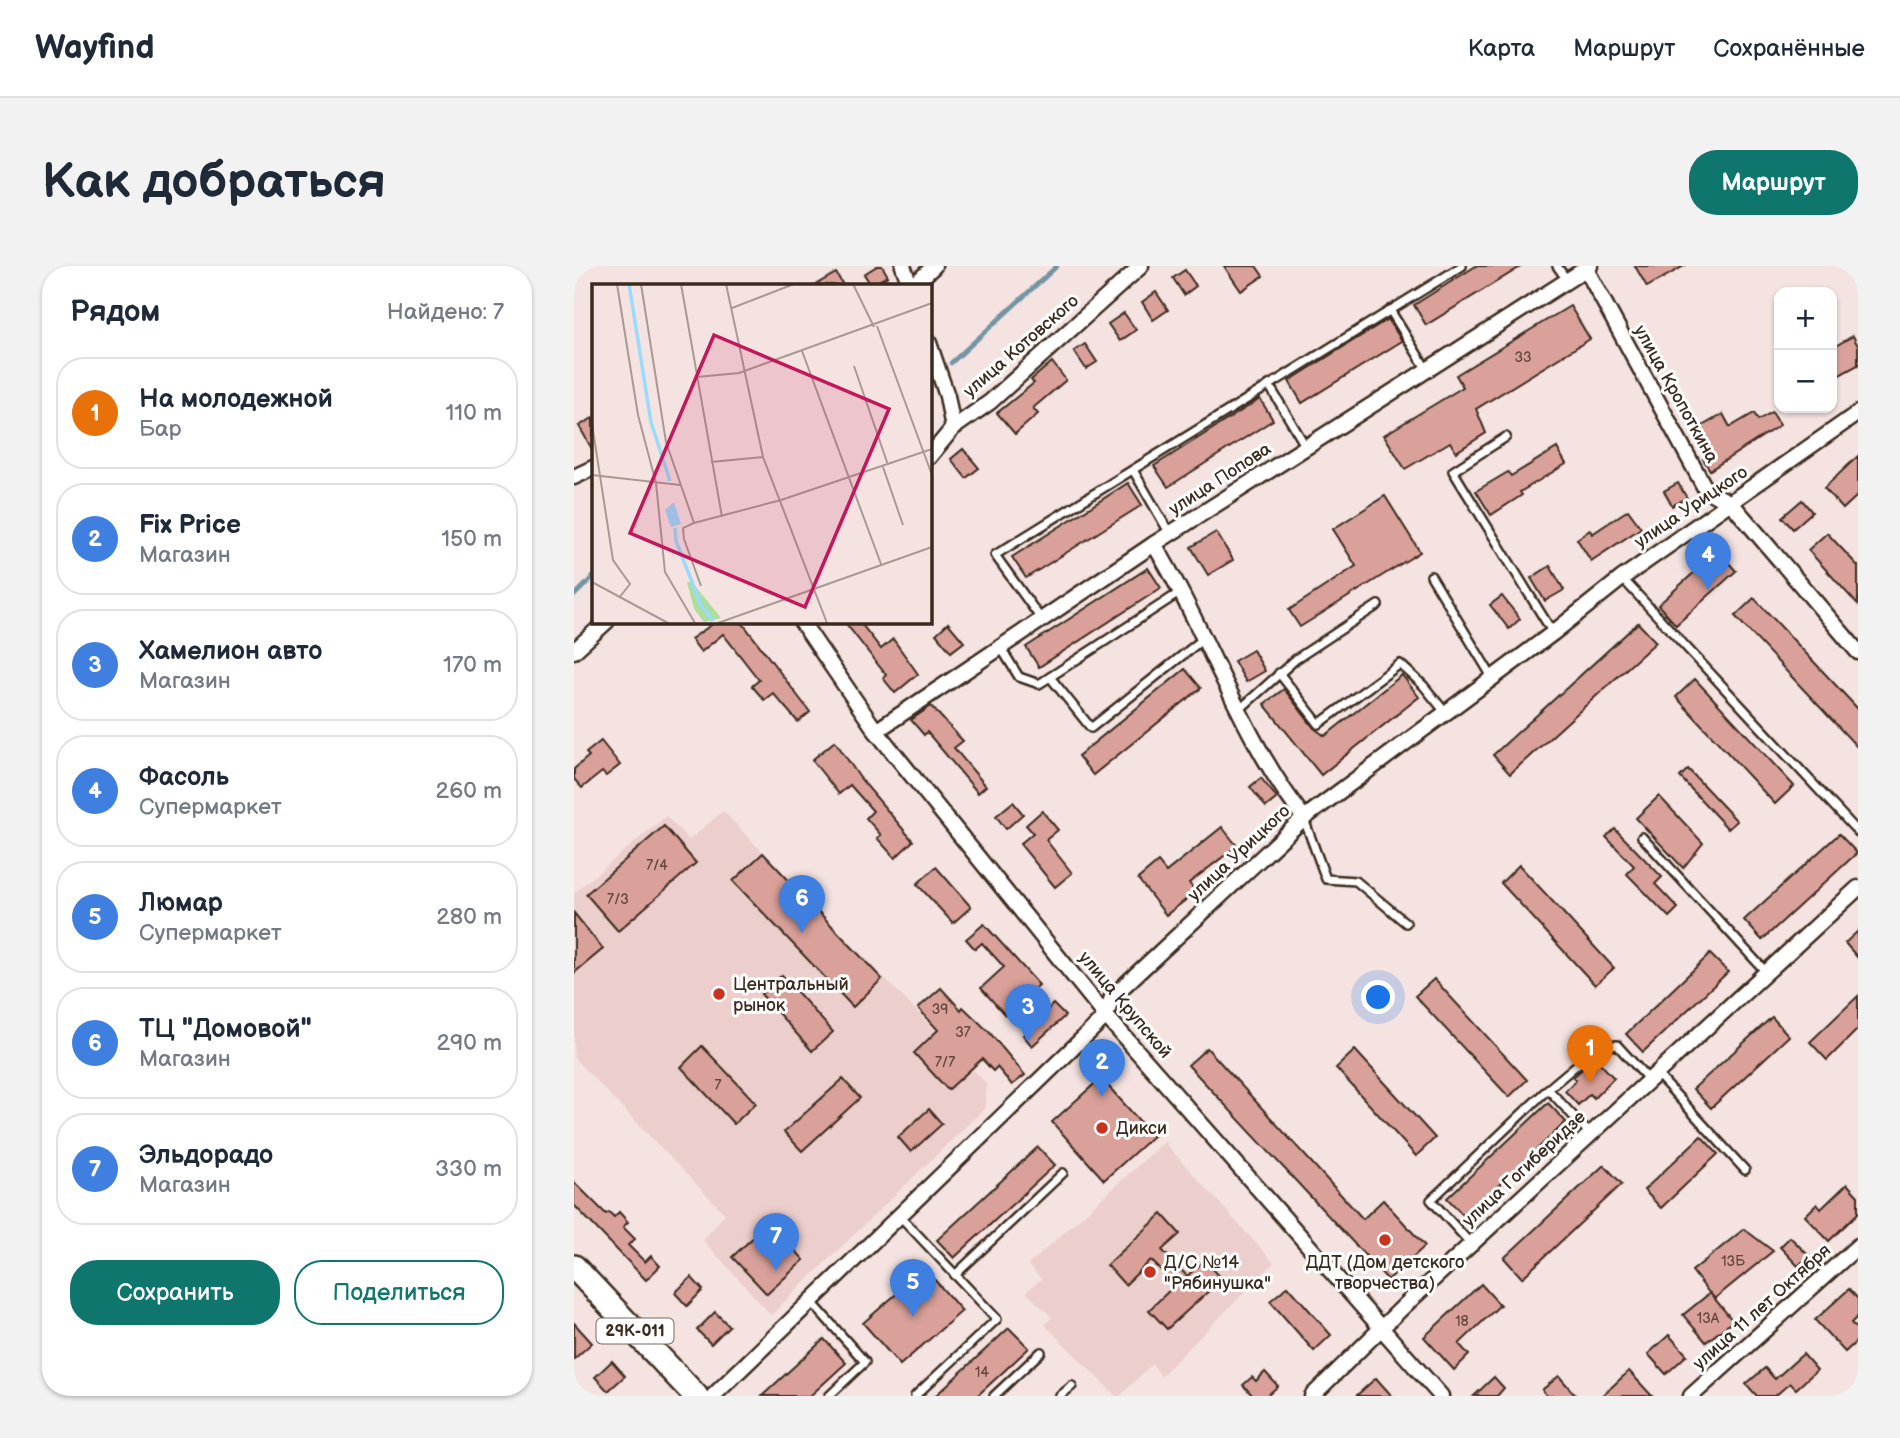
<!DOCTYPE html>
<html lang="ru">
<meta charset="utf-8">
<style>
body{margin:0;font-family:"Balsamiq Sans",sans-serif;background:#f2f2f3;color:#1f2937}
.controls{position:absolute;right:21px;top:21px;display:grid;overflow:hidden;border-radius:14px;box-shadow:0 2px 5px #0004}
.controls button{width:63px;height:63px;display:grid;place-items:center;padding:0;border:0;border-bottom:2px solid #e0e1e3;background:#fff;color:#1f2937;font:35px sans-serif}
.you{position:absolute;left:805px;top:732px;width:24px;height:24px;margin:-18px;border:5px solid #fff;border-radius:50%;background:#1a73e8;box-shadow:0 0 0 10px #1a73e833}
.badge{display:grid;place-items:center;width:46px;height:46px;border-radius:50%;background:#0f766e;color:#fff;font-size:23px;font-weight:700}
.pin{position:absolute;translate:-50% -58px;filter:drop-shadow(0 2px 4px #0008)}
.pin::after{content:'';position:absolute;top:37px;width:24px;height:21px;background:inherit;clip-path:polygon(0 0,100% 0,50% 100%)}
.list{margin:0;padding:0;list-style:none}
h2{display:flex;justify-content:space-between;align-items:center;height:91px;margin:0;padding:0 28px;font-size:30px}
h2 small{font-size:23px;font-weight:400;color:#747a83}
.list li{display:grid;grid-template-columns:46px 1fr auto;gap:21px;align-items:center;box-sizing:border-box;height:112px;margin:0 14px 14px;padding:0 14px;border:2px solid #e0e1e3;border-radius:28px}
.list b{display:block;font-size:26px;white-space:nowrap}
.list p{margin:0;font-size:23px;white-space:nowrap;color:#747a83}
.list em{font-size:23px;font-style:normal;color:#747a83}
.actions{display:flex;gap:14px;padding:21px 28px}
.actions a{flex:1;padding:16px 0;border:2px solid #0f766e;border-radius:28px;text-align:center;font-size:24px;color:#0f766e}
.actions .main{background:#0f766e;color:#fff}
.map{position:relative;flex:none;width:1284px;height:1130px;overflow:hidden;border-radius:28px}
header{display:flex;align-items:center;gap:42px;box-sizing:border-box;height:98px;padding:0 35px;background:#fff;border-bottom:2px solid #e0e1e3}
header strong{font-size:33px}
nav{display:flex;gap:38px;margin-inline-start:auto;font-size:24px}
.intro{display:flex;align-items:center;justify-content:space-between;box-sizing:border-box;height:168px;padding:0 42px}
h1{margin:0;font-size:49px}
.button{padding:18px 32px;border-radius:28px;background:#0f766e;color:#fff;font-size:24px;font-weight:700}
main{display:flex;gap:42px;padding:0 42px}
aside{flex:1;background:#fff;border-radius:28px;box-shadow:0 2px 5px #0004}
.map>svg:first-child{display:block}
.built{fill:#eccfcc}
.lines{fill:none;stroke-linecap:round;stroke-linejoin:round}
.stream{stroke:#7394a3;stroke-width:4.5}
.building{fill:#daa19a;stroke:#3b2a1e;stroke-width:2}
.service-casing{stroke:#3b2a1e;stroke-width:12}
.minor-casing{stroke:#3b2a1e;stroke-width:19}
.primary-casing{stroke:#3b2a1e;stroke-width:28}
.service{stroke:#fff;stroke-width:7}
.minor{stroke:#fff;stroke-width:14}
.primary{stroke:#fff;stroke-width:23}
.poi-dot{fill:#c8321e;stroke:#fff;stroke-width:2.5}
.labels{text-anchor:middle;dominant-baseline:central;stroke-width:6;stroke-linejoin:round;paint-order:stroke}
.number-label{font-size:14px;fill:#63483d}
.shield{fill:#fff;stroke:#766a62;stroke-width:2}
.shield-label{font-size:16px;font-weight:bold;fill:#3b2a1e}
.street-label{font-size:18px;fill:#3b2a1e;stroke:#fff}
.poi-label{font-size:18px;fill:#3b2a1e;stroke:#fff;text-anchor:start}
.inset-river{fill:none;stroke:#99dbfb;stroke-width:3.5}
.inset-road{fill:none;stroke:#aa9993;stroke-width:2}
.view{fill:#c2185b;fill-opacity:0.15;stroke:#c2185b;stroke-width:3.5}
.inset-edge{fill:none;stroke:#3b2a1e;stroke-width:3.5}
</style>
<header>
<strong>Wayfind</strong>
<nav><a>Карта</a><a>Маршрут</a><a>Сохранённые</a></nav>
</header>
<div class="intro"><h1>Как добраться</h1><a class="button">Маршрут</a></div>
<main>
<aside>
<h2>Рядом<small>Найдено: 7</small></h2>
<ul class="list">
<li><span class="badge" style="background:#e8710a">1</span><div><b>На молодежной</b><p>Бар</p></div><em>110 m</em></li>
<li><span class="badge" style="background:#3f7fe0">2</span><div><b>Fix Price</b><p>Магазин</p></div><em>150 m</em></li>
<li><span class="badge" style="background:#3f7fe0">3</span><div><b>Хамелион авто</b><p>Магазин</p></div><em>170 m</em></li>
<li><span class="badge" style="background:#3f7fe0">4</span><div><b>Фасоль</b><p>Супермаркет</p></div><em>260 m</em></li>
<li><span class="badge" style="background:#3f7fe0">5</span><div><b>Люмар</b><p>Супермаркет</p></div><em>280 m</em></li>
<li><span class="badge" style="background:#3f7fe0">6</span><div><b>ТЦ &quot;Домовой&quot;</b><p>Магазин</p></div><em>290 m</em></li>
<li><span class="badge" style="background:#3f7fe0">7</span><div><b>Эльдорадо</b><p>Магазин</p></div><em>330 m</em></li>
</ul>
<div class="actions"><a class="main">Сохранить</a><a>Поделиться</a></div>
</aside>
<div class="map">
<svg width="1284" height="1130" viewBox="0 0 1284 1130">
<rect width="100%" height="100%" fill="#f4e3e1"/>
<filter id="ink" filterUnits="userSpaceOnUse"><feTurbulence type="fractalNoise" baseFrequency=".0143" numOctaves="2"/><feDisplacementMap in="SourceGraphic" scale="14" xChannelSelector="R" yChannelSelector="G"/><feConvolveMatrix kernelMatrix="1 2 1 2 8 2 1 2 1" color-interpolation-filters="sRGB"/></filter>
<g filter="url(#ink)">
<g class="built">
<polygon points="149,545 412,817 412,841 197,1049 129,974 151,948 0,792 0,627 92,550 115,574"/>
<polygon points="590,876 700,997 587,1110 578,1098 546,1130 542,1130 471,1059 478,1051 452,1026 467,1013 454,999"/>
</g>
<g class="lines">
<g class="stream">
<polyline points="377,97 483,0"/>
<polyline points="0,330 19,311"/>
</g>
</g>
<g class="building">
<polygon points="303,0 308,0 314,10 297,19 290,8"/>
<polygon points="650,0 682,0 689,10 667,25"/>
<polygon points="902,0 948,0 852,59 840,39"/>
<polygon points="1061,0 1110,0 1073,21"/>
<polygon points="611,4 622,20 610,29 599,12"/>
<polygon points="262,7 269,19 241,19"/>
<polygon points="582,26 594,44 579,54 568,36"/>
<polygon points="996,40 1016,73 902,143 912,167 882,186 876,176 831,203 810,169 889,121 882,109"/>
<polygon points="550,47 562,64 546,75 534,58"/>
<polygon points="814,53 828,75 728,137 715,115"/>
<polygon points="1279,70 1284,80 1284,99 1258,113 1258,82"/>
<polygon points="511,78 523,96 512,103 500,85"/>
<polygon points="478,96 492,114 459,142 464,148 441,168 423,147 460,117 457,114"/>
<polygon points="686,133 699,154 594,221 580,200"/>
<polygon points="1198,146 1206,159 1136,204 1129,193 1133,191 1118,166 1149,148 1156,161 1180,147 1184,154"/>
<polygon points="19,152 19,185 5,160"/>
<polygon points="983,182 992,198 946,226 948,229 917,249 902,225 934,206 937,210"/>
<polygon points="389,183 405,202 392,212 377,193"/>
<polygon points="1284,190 1284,229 1269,243 1250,222"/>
<polygon points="554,217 568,239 452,312 438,291"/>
<polygon points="1104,217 1113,232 1098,240 1090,225"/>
<polygon points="811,230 846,286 726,361 715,344 782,300 759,263"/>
<polygon points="1228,234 1238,246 1219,263 1208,251"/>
<polygon points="1054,244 1067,262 1017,295 1003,273 1016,264 1018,268"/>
<polygon points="642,266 659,294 634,309 617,281"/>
<polygon points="1253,267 1284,300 1284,339 1234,284"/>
<polygon points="1144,285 1162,305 1102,359 1084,339"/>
<polygon points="976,300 990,324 971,335 957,312"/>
<polygon points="574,302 587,322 465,401 452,381"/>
<polygon points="928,330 946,353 935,363 916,339"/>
<polygon points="1180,332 1284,443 1284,482 1161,350"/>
<polygon points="143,355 167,355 236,446 224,456 199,427 190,434 178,420 185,414 149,368 127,386 117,373"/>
<polygon points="270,355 285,355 307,383 319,373 344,408 321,427 309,412 312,409"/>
<polygon points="374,357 390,376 377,386 362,368"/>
<polygon points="1064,357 1082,376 936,508 919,489"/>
<polygon points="679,384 691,405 672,416 660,395"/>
<polygon points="611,403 627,422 519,509 504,490"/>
<polygon points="828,409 845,431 747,509 690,438 710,423 740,462 751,470"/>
<polygon points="1121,413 1220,520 1201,538 1102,431"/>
<polygon points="357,440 389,475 380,482 412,520 404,527 353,466 350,469 337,454"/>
<polygon points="27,475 46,499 32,510 28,506 8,522 0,513 0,503 15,490 12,487"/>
<polygon points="261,475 286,512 339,575 321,592 303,572 307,569 292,552 299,545 276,519 265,528 238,494"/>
<polygon points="1114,503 1163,555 1154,563 1106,511"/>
<polygon points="687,512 703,532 692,541 676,521"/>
<polygon points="1085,530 1129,577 1109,602 1062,552"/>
<polygon points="439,536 449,548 432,563 422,550"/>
<polygon points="468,545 484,564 472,574 498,607 481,621 446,578 459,567 452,559"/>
<polygon points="90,560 122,597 44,665 12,628"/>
<polygon points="648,561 663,580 615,617 622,626 592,649 564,613 584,596 592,606"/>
<polygon points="1041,563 1088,611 1081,618 1104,642 1095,651 1053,608 1060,600 1032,571"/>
<polygon points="1265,568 1283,587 1188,674 1170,654"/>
<polygon points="189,587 308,713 279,741 159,615"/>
<polygon points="945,599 1040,702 1021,719 927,617"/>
<polygon points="362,601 397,641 379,657 343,618"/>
<polygon points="0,647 29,683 0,707"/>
<polygon points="410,658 465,719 431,749 407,722 430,701 408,677 401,683 392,673"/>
<polygon points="1284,665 1284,692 1271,677"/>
<polygon points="1136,688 1154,706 1069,786 1052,768"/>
<polygon points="208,709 259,766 238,785 187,728"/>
<polygon points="860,713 953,814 935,831 841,730"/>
<polygon points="367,722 387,744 389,741 416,767 451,809 438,819 423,801 419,805 408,793 374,824 340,787 364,764 344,742"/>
<polygon points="1284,730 1284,763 1253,794 1236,776"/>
<polygon points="479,738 491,750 458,780 449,769"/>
<polygon points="1198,751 1215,770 1137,842 1119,823"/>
<polygon points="128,780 182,837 160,858 107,801"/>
<polygon points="633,782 789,953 809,934 851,980 814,1014 614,799"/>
<polygon points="781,784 861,872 842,890 762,802"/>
<polygon points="1021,792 1040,812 1020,832 1016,828 1004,839 991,825 1002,814 999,811"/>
<polygon points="527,812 579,870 530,914 478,856"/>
<polygon points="269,813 286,832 228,885 210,866"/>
<polygon points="974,837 992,856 891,951 873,932"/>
<polygon points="355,843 368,858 337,886 324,871"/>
<polygon points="1127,870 1144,888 1087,942 1070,924"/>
<polygon points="464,881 481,899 380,992 363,974"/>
<polygon points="1030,899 1048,918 948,1012 930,992"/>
<polygon points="0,916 32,948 35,946 40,951 45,946 54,956 49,961 61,973 54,979 71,996 77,990 86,1000 72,1014 0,939"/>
<polygon points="1273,918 1284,930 1284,947 1255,975 1231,950 1243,938 1247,943"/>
<polygon points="588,948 606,968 588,984 613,1010 631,994 648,1013 593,1063 575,1044 601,1019 577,994 551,1019 533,999"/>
<polygon points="196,956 230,994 193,1028 158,991"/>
<polygon points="1170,963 1199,985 1140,1033 1118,1005"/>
<polygon points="1216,971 1235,990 1224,1000 1206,981"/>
<polygon points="351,1003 388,1045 326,1099 289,1057"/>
<polygon points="117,1011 129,1024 113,1040 101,1027"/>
<polygon points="907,1018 926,1039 885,1078 895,1089 880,1104 850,1071"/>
<polygon points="714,1020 757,1069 740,1085 696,1035"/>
<polygon points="1275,1023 1284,1033 1284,1050 1277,1057 1284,1064 1284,1074 1271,1086 1241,1054"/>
<polygon points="1136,1027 1159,1055 1132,1076 1109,1049"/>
<polygon points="141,1046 155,1060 137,1078 123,1064"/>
<polygon points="0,1057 18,1077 0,1093"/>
<polygon points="435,1062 455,1082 403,1130 361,1130"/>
<polygon points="1095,1069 1113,1089 1092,1108 1074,1088"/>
<polygon points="250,1073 272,1097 236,1130 188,1130"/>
<polygon points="1229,1088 1243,1104 1222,1123 1216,1117 1201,1130 1183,1130 1172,1118 1191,1102 1201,1113"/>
<polygon points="38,1095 51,1110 34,1125 21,1111"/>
<polygon points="1055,1105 1078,1130 1028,1130"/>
<polygon points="691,1106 704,1120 693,1130 679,1130 669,1119 678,1111 682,1115"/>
<polygon points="985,1110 1002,1130 973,1130 968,1124"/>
<polygon points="920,1111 930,1122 923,1130 900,1130"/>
<polygon points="802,1112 818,1130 782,1130"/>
</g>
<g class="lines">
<g class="service-casing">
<g id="service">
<polyline points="983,0 993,14"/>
<polyline points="816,44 853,104"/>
<polyline points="695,119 732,181"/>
<polyline points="932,171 879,205 979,367"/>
<polyline points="559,204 596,268"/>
<polyline points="857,310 918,411"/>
<polyline points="1048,312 1284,566"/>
<polyline points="608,325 476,411 517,462 629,373"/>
<polyline points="467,353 421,289 888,0"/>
<polyline points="427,382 445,411 465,418 476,411"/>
<polyline points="705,407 745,458 826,398 849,419 871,446"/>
<polyline points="665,444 722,393 804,339"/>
<polyline points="730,553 752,613 782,615 832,657"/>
<polyline points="1068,571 1192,706"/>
<polyline points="1083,808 1171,904"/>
<polyline points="974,823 1024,781 1043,779 1075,814"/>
<polyline points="325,949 423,1053 341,1130"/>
<polyline points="897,978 857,934 974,823 1016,868"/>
<polyline points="381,1009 489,907"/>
<polyline points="236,1034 291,1096 255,1130"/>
<polyline points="420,1130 467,1086"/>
<polyline points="486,1130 498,1120"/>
</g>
</g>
<g class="minor-casing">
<g id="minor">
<polyline points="329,0 336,19"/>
<polyline points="1012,3 1132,224 1158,238 1284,386"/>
<polyline points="340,19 360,0"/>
<polyline points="355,77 373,130 379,162"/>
<polyline points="355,191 379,162 416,136 567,0"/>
<polyline points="0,211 19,202"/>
<path d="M580 278C634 367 666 469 730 552"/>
<polyline points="227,355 302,465 532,750 867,1130"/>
<polyline points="0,385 33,355"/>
<polyline points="302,465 580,278 1016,0"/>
<polyline points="139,1130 532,750 538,731 730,552 979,367 1048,312 1284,147"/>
<polyline points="738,1130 830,1040 1284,622"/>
<polyline points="1117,1130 1284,980"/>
</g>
</g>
<g class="primary-casing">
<polyline id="primary" points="0,1001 122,1130"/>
</g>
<use href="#service" class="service"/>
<use href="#minor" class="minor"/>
<use href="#primary" class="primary"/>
</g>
</g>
<g class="poi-dot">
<circle cx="145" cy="728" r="7"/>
<circle cx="528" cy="862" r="7"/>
<circle cx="811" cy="974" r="7"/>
<circle cx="576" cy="1006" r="7"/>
</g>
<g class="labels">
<g class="number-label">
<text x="949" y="91">33</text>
<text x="83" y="599">7/4</text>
<text x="44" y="633">7/3</text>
<text x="366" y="743">39</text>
<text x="389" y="766">37</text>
<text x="371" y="796">7/7</text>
<text x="144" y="819">7</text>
<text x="1159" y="995">13Б</text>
<text x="1134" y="1052">13А</text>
<text x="888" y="1055">18</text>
<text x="408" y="1106">14</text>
</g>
<rect class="shield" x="22.5" y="1052.5" width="77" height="25" rx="5"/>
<g class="shield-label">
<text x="61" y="1065">29К-011</text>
</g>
<g class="street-label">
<text transform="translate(447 80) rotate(-41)">улица Котовского</text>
<text transform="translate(1102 128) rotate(61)">улица Кропоткина</text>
<text transform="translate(646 213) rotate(-33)">улица Попова</text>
<text transform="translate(1117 241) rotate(-34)">улица Урицкого</text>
<text transform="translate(665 587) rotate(-43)">улица Урицкого</text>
<text transform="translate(551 739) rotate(50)">улица Крупской</text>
<text transform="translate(950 903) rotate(-43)">улица Гогиберидзе</text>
<text transform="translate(1188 1041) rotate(-42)">улица 11 лет Октября</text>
</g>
<g class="poi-label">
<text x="159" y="718">Центральный<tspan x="159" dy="21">рынок</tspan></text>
<text x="542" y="862">Дикси</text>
<text x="590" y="996">Д/С №14<tspan x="590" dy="21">"Рябинушка"</tspan></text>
<text x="811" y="996" text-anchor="middle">ДДТ (Дом детского<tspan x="811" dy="21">творчества)</tspan></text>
</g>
</g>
<g transform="translate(18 18)">
<rect width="340" height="340" fill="#f4e3e1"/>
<path d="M95 298H100L129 334 112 338 102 325Z" fill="#adde9e"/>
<path d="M82 218 89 240 79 243 73 226Z" fill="#99dbfb"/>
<path class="inset-river" d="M37 0 59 138 78 197M83 244 84 257 109 321 121 337"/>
<path class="inset-road" d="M25 0 46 131 64 199 73 288 103 339M49 0 74 158 102 239 91 244 92 255 109 302M89 0 130 233M134 0 171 173 235 339M261 0 282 43M140 24 202 0M285 42 340 191M210 67 289 280M262 82 296 181M105 93 147 89 340 19M0 140 21 276 38 300 27 314M119 178 171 173M291 183 311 241M0 191 88 201M102 239 189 216 340 165M0 298 76 339M126 339 340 263"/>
<path class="view" d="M122 51 297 125 213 323 38 249Z"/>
<rect width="340" height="340" class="inset-edge"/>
</g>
</svg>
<div class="controls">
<button>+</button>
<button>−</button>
</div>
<div class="you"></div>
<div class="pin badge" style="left:1016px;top:817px;background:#e8710a">1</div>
<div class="pin badge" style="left:528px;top:831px;background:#3f7fe0">2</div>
<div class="pin badge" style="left:454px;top:776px;background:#3f7fe0">3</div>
<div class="pin badge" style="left:1134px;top:324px;background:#3f7fe0">4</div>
<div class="pin badge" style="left:339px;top:1051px;background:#3f7fe0">5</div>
<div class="pin badge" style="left:228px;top:667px;background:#3f7fe0">6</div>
<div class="pin badge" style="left:202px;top:1005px;background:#3f7fe0">7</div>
</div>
</main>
